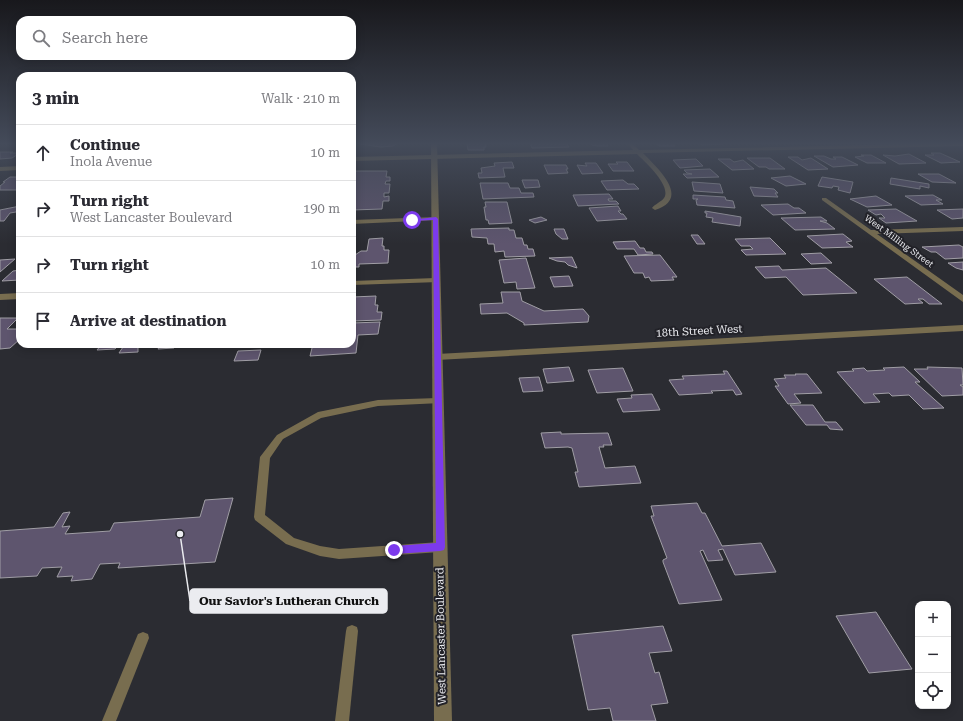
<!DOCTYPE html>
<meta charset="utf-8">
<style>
body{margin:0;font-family:"Roboto Serif",serif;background:#f7f7f7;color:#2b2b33}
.controls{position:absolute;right:12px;bottom:12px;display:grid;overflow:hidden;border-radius:8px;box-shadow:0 2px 10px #0003}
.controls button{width:36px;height:36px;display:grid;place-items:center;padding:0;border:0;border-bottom:1px solid #e1e1e2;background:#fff;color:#2b2b33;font:20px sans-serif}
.stop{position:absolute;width:12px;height:12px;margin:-9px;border:3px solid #7c3aed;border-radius:50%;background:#fff}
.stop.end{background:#7c3aed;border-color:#fff;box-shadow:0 1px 4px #0008}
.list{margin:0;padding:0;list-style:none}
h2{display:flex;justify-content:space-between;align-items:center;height:52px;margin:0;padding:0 16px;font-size:17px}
h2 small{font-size:13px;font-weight:400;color:#7c7c81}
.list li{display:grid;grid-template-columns:26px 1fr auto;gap:12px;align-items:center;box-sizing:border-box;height:56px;padding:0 16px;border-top:1px solid #e1e1e2}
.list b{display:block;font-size:15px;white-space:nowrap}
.list p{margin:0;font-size:13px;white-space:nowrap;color:#7c7c81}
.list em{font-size:13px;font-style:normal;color:#7c7c81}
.icon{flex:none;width:22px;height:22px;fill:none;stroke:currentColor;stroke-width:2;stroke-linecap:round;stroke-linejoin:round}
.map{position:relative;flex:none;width:963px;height:721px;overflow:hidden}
.search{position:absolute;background:#fff;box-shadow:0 2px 10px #0003;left:16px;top:16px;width:340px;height:44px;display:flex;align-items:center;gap:10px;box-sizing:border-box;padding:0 14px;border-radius:12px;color:#7c7c81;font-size:15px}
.panel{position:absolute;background:#fff;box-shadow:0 2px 10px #0003;left:16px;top:72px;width:340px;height:276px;border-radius:12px}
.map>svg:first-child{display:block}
.building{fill:#5e556e;stroke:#a09ea5}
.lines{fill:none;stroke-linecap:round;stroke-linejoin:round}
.service{fill:#786d4f;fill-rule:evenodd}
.minor{fill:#786d4f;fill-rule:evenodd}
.tertiary{fill:#786d4f;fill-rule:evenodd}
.route{fill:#7c3aed}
.labels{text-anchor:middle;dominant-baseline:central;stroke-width:4;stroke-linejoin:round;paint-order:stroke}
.far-street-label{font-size:9px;fill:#ebecf0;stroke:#222228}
.street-label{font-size:11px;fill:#ebecf0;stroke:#222228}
.leader{fill:none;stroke:#ebecf0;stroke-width:1.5}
.callout-dot{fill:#ebecf0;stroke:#222228;stroke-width:1.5}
.callout{fill:#ebecf0;stroke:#ebecf0;stroke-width:1.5}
.callout-label{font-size:12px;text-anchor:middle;font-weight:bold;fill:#111}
</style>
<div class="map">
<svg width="963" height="721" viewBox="0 0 963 721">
<rect width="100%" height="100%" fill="#2b2c32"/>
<g class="building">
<polygon points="362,143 398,143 393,146 381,147 360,144"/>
<polygon points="467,143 486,143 486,147 484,147 484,150 468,150"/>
<polygon points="530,143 567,144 569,147 532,148"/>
<polygon points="590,143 610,143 606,143 608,146 598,146 592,145"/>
<polygon points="655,143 671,143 675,146 659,146"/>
<polygon points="699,143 721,143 723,144 702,145"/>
<polygon points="0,152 13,152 10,153 20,153 12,158 0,159"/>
<polygon points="931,153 940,153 960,162 941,163 925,155 934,155"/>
<polygon points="909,154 926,163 899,164 883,155 895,156"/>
<polygon points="861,155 871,155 886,163 867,163 855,157 864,156"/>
<polygon points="814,156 824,156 831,159 836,159 833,157 842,157 858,165 833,167"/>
<polygon points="788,157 798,157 802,160 811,158 828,169 808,170"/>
<polygon points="747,158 770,158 785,169 769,169 766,167 759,167"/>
<polygon points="696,159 703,166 680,168 673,160"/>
<polygon points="718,159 730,159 734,162 743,160 754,169 732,170"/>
<polygon points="512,162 514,168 503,168 505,177 479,178 478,173 482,173 481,168 495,166 494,163"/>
<polygon points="616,162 627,162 634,171 613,171 608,164 618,164"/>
<polygon points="585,163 596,163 603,173 582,174 577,165 587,166"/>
<polygon points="544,165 566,165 568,169 566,169 568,173 548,174"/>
<polygon points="710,169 719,177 687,178 683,174 692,174 687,173 684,170"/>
<polygon points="352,171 387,171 386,177 390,177 390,181 386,181 385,184 390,184 389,193 384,193 384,197 389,196 389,201 383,201 382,209 352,210"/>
<polygon points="918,174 939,174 956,183 932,182"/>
<polygon points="790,176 806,184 786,186 771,178"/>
<polygon points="10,177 20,177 20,190 0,190 0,186 5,182 3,182"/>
<polygon points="822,177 853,182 850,193 838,190 839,187 833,186 832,188 818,186"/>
<polygon points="891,178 929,184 929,188 920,186 920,189 890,184"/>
<polygon points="522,180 538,180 540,187 525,188"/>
<polygon points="623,180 628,184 634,184 639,189 607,190 601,181"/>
<polygon points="692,182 720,184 723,193 694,191"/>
<polygon points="480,183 508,183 510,188 519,188 521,193 533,193 534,197 483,199"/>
<polygon points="750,187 774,189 778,193 775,193 778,197 754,196"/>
<polygon points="609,194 613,199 608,199 609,201 616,201 619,204 578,206 573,195"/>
<polygon points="693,195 725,197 726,200 733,201 735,208 697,205 696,200 698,199 693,199"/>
<polygon points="933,195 942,200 936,200 943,204 921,205 905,196"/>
<polygon points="876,196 892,205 867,207 850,199"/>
<polygon points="485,202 507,202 512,223 489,224 488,220 486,220 484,207 486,207"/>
<polygon points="788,204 794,208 799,208 806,213 773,215 761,205"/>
<polygon points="20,206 16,212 10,213 4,221 0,221 0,210"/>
<polygon points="618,206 621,211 618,211 621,214 623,214 627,219 597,221 589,208"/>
<polygon points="896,209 917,221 886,223 879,218 885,218 881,214 876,215 868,210"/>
<polygon points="963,209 963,218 952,219 937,210"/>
<polygon points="705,211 741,217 740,226 712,222 713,218 706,217 707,213 705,213"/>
<polygon points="541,217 547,220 535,223 529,220"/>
<polygon points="821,217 827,221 820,221 827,223 835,229 795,230 781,218"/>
<polygon points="509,228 509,230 514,230 516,238 522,238 524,245 527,245 528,249 533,249 535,256 505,257 504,251 495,252 494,244 488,244 487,238 472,237 471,229"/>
<polygon points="554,229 564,229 568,239 562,239 556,234"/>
<polygon points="843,234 852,241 846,242 853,247 822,248 807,236"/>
<polygon points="691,235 698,235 705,244 697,244"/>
<polygon points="383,238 382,246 384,246 384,250 389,250 388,263 359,264 359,267 352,267 352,257 361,251 367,251 369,239"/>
<polygon points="770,238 786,254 746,255 741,250 753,249 750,246 741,246 735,239"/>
<polygon points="635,241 640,248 644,248 646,252 652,252 653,254 638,255 634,249 617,249 613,242"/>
<polygon points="959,245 963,247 963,258 945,259 936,252 931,252 922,247"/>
<polygon points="821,253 832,263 811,264 801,254"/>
<polygon points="660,255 677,277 672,277 674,280 651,281 649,277 645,278 643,273 634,273 624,256"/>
<polygon points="572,257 577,268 568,265 565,262 557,261 549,258"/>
<polygon points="526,258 535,288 517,289 516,282 504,283 499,260"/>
<polygon points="15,259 0,272 0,260"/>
<polygon points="963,262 963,270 956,268 948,263"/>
<polygon points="779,266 782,270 826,268 857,293 803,295 786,277 765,278 755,267"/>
<polygon points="20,270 20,280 2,281 13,271"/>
<polygon points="569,276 573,286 554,287 550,277"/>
<polygon points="907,277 942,304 929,304 923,299 918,299 923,303 905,304 874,279"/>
<polygon points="501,292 520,292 522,301 544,311 583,309 589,316 588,322 524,325 524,323 507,313 481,314 480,304 503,303"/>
<polygon points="376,296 375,305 378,305 377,312 382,312 381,320 352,321 352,297"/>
<polygon points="0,318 18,318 7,329 20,329 20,339 10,348 0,349"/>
<polygon points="380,322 378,334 358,335 356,353 310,356 313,344 352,344 352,323"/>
<polygon points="102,344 119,344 115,349 97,350"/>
<polygon points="125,344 140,344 138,347 138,352 119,353"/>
<polygon points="161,344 176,344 174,348 158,349"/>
<polygon points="261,350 258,360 234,361 238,351"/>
<polygon points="569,367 574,381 547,383 543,369"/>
<polygon points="904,367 920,382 915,382 944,408 923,409 909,395 892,396 889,393 873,394 880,402 864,403 837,372 854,371 852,369 864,368 867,371 885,370 883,368"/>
<polygon points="927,367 962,368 963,385 960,385 963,387 963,395 942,396 914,369 928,369"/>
<polygon points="623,368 633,391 597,393 588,370"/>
<polygon points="723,371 727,371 742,394 736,395 733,390 711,391 713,393 679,395 669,380 684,379 682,376 725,374"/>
<polygon points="795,374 807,374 822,393 794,394 801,403 788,404 775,386 779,386 774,379 786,378 784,375 796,375"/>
<polygon points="539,377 543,391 523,392 519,378"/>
<polygon points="652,394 660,410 623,412 617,399 632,398 631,395"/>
<polygon points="790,405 813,405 825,422 836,422 843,430 830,429 827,425 806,425"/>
<polygon points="561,432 561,434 608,433 612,445 603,445 604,447 599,447 605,468 635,466 641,483 579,487 575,472 578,472 572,448 568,447 545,448 541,433"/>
<polygon points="233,498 215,562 118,568 120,563 100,564 92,579 71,581 73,576 57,577 62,567 42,568 37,576 0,578 0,531 54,527 63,513 70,512 62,527 70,526 65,534 110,531 114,523 200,517 205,500"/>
<polygon points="697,503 702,513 705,513 722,546 761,543 776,572 735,575 723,549 718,550 723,560 708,561 703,550 700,551 722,600 679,604 663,562 663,560 667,558 651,516 654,516 651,506"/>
<polygon points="876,612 912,669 869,673 836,616"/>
<polygon points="663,626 672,651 649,653 655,673 659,672 668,703 651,705 656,721 613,721 610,708 588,710 572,635"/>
</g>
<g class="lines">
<g class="service">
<polygon points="438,398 442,401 441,403 378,406 321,418 283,439 270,458 265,515 294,538 320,546 339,549 440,542 444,544 446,547 444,550 440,552 339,559 320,556 286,544 255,520 254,517 260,457 277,435 318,412 378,400"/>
<polygon points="352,625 357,627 358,631 349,721 335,721 346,631 347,627"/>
<polygon points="143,632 148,634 149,638 116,721 102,721 138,634"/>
</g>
<g class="minor">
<path d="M627 143H632L639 150 950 143H963V146L643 153C657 168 692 198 655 210L652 208C655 204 661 202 664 198 672 186 645 162 637 154L352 161V157L633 150Z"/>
<polygon points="20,166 20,170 0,171 0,167"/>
<polygon points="822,198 826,198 871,230 963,227 963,231 877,234 963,295 963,302 822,200"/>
<polygon points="435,217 437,218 437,220 352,224 352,220"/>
<polygon points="436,278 440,280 439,282 352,285 352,281"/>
<polygon points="20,293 20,299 0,300 0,294"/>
<polygon points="963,325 963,331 437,360 432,357 437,354"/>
</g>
<polygon class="tertiary" points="431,143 437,143 452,721 434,721"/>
</g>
<linearGradient id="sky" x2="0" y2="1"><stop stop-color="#18181c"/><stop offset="0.59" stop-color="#444b5a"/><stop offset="1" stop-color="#444b5a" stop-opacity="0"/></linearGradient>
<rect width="963" height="244" fill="url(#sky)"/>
<polygon class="route" points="436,217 438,219 445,547 444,550 440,551 394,554 391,553 389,550 391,547 394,546 436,543 433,220 412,221 410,220"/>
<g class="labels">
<g class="far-street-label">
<text transform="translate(899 241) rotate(36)">West Milling Street</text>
</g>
<g class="street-label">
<text transform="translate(699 331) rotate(-3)">18th Street West</text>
<text transform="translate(441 636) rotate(-91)">West Lancaster Boulevard</text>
</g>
</g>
<path class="leader" d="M180 534L190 601"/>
<circle class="callout-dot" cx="180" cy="534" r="4"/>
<rect class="callout" x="190" y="589" width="197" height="24" rx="4"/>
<g class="callout-label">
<text x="289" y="605">Our Savior's Lutheran Church</text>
</g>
</svg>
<div class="controls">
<button>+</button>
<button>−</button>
<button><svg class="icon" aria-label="locate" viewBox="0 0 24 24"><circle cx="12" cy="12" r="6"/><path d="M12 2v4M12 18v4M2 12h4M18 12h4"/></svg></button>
</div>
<div class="stop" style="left:412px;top:220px"></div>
<div class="stop end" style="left:394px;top:550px"></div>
<div class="search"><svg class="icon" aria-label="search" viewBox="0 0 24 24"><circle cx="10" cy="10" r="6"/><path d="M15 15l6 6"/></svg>Search here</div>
<section class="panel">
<h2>3 min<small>Walk · 210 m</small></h2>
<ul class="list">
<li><svg class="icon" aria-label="ahead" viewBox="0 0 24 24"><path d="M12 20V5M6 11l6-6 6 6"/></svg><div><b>Continue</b><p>Inola Avenue</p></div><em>10 m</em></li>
<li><svg class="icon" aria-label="right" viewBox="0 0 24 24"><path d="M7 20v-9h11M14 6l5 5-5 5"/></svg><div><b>Turn right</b><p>West Lancaster Boulevard</p></div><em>190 m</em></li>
<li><svg class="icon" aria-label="right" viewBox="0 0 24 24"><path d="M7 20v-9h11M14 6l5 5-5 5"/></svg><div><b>Turn right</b></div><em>10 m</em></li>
<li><svg class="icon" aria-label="arrive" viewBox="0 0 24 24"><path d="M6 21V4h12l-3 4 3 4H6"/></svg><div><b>Arrive at destination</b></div></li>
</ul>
</section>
</div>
